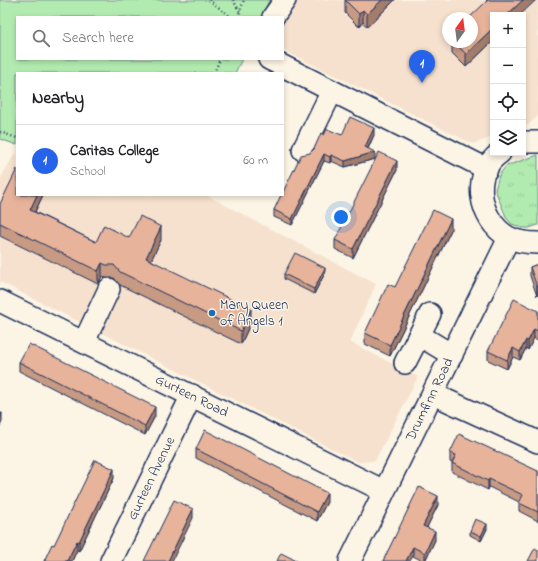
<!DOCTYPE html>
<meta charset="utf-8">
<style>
body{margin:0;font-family:"Indie Flower",sans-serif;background:#f6f6f6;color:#202124}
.controls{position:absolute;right:12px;top:12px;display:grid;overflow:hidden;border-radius:0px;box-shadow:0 2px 6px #0003}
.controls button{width:36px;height:36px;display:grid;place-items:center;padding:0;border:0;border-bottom:1px solid #e0e0e0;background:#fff;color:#202124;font:20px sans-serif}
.compass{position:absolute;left:442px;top:12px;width:36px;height:36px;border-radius:50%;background:#fff;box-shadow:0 2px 6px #0003;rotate:14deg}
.you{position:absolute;left:341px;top:217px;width:14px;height:14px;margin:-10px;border:3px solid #fff;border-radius:50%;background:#1a73e8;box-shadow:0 0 0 6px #1a73e833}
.badge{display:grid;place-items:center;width:26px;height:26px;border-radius:50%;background:#2563eb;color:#fff;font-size:13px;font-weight:700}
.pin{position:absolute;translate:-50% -33px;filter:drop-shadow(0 1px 2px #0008)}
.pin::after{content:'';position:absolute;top:21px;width:14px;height:12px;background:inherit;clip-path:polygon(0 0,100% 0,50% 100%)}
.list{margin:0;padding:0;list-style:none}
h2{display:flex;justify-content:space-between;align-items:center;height:52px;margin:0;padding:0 16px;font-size:17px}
h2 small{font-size:13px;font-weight:400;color:#757577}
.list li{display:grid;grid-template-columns:26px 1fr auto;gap:12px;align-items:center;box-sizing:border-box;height:72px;padding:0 16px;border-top:1px solid #e0e0e0}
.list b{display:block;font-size:15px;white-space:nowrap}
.list p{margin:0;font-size:13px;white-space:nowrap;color:#757577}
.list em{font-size:13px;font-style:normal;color:#757577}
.icon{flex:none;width:22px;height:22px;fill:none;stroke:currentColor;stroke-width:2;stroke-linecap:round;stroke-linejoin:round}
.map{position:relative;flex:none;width:538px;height:561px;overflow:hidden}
.search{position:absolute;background:#fff;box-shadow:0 2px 6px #0003;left:16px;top:16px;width:268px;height:44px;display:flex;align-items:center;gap:10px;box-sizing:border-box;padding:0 14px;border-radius:0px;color:#757577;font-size:15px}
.panel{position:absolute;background:#fff;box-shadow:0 2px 6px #0003;left:16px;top:72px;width:268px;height:124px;border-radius:0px}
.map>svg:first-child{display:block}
.built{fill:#f6e1ce;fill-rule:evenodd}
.grass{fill:url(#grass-tufts);stroke:#668d86}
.park{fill:#b2ebaf;stroke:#668d86}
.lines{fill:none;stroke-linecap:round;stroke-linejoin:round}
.minor-casing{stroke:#1b2f5e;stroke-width:24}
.path{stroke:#1b2f5e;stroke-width:2.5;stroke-dasharray:1 3;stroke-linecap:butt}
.minor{stroke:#fcf5e5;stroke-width:21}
.wall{fill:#c79a84;stroke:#1b2f5e}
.shaded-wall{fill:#a27d6c;stroke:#1b2f5e}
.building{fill:#e7b39a;stroke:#1b2f5e}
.poi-dot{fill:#1f6fb2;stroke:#fcf5e5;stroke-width:1.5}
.labels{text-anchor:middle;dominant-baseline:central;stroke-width:3;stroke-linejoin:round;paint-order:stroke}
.poi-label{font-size:14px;fill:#1b2f5e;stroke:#fcf5e5;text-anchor:start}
.street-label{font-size:14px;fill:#1b2f5e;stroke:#fcf5e5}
</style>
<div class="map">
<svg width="538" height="561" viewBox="0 0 538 561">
<defs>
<pattern id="grass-tufts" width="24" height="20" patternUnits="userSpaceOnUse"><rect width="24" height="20" fill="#b2ebaf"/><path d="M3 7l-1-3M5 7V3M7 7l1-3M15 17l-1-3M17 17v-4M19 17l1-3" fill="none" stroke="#98ca99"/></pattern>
</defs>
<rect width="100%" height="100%" fill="#fcf5e5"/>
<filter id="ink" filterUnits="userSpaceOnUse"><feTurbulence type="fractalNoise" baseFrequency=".025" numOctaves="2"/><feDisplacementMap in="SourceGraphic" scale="8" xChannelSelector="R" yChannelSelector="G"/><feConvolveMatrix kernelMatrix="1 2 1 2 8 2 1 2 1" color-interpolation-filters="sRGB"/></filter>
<g filter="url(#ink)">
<g class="built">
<path d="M269 0H538V116L528 125 523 127V15H493V137L473 144 283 50V17H262ZM448 18H472V42H448Z"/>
<polygon points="15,153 17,154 17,195 206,195 376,284 350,342 418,377 375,461 358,462 0,282 0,179"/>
</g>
<polygon class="grass" points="538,155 538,225 529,228 522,228 512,224 507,219 495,190 499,175 506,166"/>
<polygon class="park" points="0,0 269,0 262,17 17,17 17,59 242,59 235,73 17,73 17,145 0,139"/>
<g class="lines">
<g class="minor-casing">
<g id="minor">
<polyline points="273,17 285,0"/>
<polyline points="269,59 487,169"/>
<polyline points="523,142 538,142"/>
<polyline points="303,150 332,91"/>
<path d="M500 153C470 174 479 220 508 237 517 242 528 243 538 243"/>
<path id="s1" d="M0 301 384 491"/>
<polyline points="419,335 452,355"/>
<polyline points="84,342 109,289"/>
<polyline points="405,363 430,314"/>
<polyline points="433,394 538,442"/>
<path id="s2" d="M111 561 192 395"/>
<path id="s3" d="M350 561 509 238"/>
</g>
</g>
<g class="path">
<polyline points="209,0 231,17"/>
<polyline points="233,0 240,12"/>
<polyline points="238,17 244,0"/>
<polyline points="214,73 220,59"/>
<polyline points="0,132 17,138"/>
</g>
<use href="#minor" class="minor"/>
</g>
<g class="wall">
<polygon points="345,0 395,0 367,27 363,22 359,27 345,13"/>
<polygon points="486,0 536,0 493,15 493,41 466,67 452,53 452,42 472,42 487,1"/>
<polygon points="324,135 374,135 368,149 375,159 345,167 331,161 330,163 324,161 292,225 274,217 274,210 310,153"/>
<polygon points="397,170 353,258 335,249 335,240"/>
<polygon points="17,195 43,195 35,212 96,242 129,238 161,240 151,260 251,322 241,344 120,285 114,278 106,278 102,276 98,284 0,236 0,204"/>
<polygon points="451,230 390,356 365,344 365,333 395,287"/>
<polygon points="538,264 537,296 530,276 530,267"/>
<polygon points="325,273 314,294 284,279 284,274"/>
<polygon points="538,311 538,340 534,338 528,350 526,348 520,360 513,357 507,369 488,360 488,351"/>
<polygon points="19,362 155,416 145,435 19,371"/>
<polygon points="196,449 327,502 317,521 196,458"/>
<polygon points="450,453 538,471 538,521 519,511 519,502 489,487 488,490 452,472 452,463 450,462"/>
<polygon points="114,478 79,551 77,550 72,561 44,561 54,545"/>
<polygon points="438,505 427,527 435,540 425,561 423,561 413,556 383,561"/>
<polygon points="487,529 481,541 470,535 470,531"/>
</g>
<g class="shaded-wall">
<polygon points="382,0 395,0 367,27 367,14"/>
<polygon points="523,0 536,0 520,15 507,15"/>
<polygon points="363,10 363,22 359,27 359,14"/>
<polygon points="493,28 493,41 466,67 466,54"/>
<polygon points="374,128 374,135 365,154 365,147"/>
<polygon points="375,152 375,159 345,167 345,161"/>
<polygon points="324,154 324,161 292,225 292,219"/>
<polygon points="331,155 331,161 330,163 330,157"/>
<polygon points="397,161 397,170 353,258 353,249"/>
<polygon points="37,195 43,195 30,222 30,210"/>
<polygon points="451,219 451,230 390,356 390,345"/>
<polygon points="161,227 161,240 146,271 146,258"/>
<polygon points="102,263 102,276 98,284 98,271"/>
<polygon points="325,268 325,273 314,294 314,289"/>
<polygon points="537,287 538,287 538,295 537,296"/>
<polygon points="251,309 251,322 241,344 241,331"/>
<polygon points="534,329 534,338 528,350 528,341"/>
<polygon points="526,340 526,348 520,360 520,352"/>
<polygon points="513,348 513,357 507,369 507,360"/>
<polygon points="155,407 155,416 145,435 145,426"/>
<polygon points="2,413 2,422 0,426 0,418"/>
<polygon points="114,469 114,478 79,551 79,542"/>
<polygon points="489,479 489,487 488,490 488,481"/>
<polygon points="327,493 327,502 317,521 317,512"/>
<polygon points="438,496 438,505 423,535 423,526"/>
<polygon points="193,509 193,518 172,561 168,561"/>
<polygon points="487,524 487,529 481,541 481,536"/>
<polygon points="435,531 435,540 425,561 425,553"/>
<polygon points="77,541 77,550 72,561 67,561"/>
<polygon points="413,547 413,556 410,561 406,561"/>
</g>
<g class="building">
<polygon points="345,0 382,0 367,14 363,10 359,14"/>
<polygon points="488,0 523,0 507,15 493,15 493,28 466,54 454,42 472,42 472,18 469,18"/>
<polygon points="350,117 374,128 365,147 375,152 345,161 331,155 330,157 324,154 292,219 274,210 281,195 283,195 283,192 301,155 310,153 314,149 321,133 324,135 327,129 342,135"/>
<polygon points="379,152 397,161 353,249 335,240"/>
<polygon points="17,169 17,195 37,195 30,210 96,242 104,225 129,238 140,216 161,227 146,258 251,309 241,331 120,272 114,265 106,265 102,263 98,271 0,223 0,204"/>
<polygon points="433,210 451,219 390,345 365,333 388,284 395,287"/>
<polygon points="295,253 325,268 314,289 284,274"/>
<polygon points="538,264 538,287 537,287 530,267"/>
<polygon points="514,299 538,311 538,331 534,329 528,341 526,340 520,352 513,348 507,360 488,351"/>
<polygon points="29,344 155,407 145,426 19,362"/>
<polygon points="0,413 2,413 0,418"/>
<polygon points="205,430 327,493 317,512 196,449"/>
<polygon points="459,434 538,471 538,512 519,503 523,495 489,479 488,481 452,463 456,455 450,453"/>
<polygon points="95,460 114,469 79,542 77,541 67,561 44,561 52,544 54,545"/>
<polygon points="419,487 438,496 423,526 435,531 425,553 413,547 406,561 383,561"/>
<polygon points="174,500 193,509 168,561 144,561"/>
<polygon points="475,519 487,524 481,536 470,531"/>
<polygon points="535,548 538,550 538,561 528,561"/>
<polygon points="281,553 297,561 277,561"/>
</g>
</g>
<circle class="poi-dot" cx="212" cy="313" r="4"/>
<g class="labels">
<g class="poi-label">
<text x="220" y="305">Mary Queen<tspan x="220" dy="16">of Angels 1</tspan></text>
</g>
<g class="street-label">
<text stroke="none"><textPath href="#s1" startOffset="214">Gurteen Road</textPath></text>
<text stroke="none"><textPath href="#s3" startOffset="180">Drumfinn Road</textPath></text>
<text stroke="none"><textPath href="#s2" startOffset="92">Gurteen Avenue</textPath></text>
</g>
</g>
</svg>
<div class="controls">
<button>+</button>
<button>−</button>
<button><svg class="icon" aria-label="locate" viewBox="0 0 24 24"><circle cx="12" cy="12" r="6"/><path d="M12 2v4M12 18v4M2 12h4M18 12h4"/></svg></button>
<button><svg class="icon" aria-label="layers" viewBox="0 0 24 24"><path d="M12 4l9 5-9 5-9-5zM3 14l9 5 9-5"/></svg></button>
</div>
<svg class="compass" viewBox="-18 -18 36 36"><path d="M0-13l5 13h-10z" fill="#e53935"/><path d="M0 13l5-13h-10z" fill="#757577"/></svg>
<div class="you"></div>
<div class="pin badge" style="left:422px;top:83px">1</div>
<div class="search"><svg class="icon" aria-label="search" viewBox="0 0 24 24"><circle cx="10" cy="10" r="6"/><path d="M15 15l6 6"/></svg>Search here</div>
<section class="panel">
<h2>Nearby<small></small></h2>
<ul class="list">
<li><span class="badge">1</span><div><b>Caritas College</b><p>School</p></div><em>60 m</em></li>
</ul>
</section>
</div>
